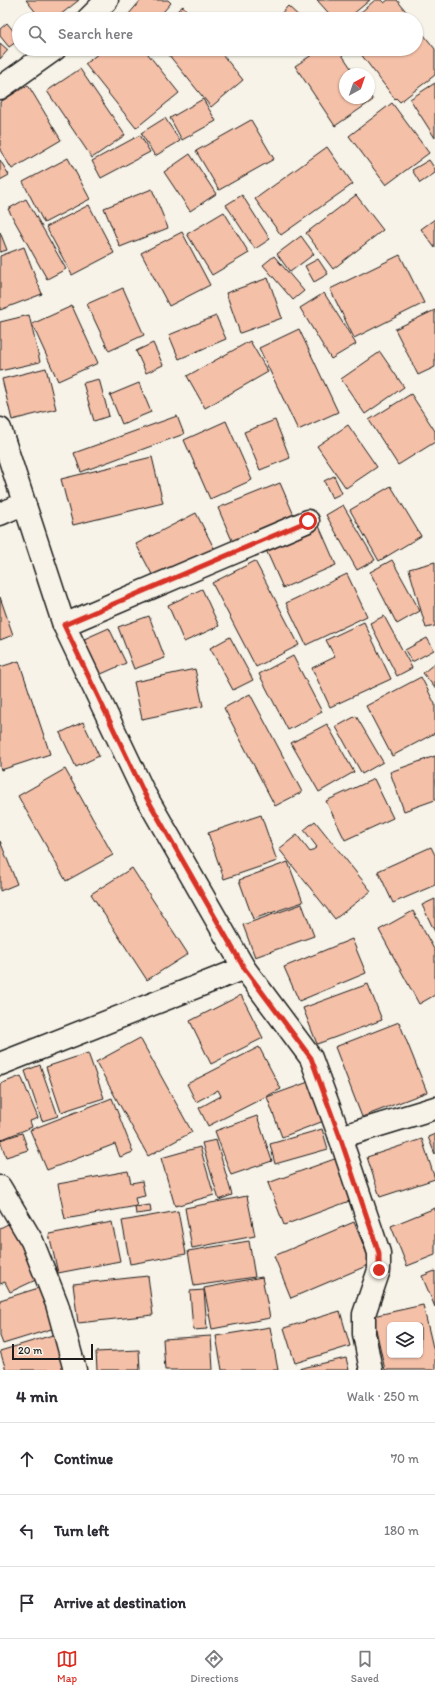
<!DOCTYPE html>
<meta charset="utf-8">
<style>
body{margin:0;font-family:Itim,sans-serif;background:#f7f7f7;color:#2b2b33}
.controls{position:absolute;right:12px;bottom:12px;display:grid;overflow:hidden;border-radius:6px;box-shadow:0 1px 3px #0004}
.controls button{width:36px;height:36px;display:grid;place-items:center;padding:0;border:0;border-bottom:1px solid #e1e1e2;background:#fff;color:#2b2b33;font:20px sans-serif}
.compass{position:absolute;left:339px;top:68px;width:36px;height:36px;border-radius:50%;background:#fff;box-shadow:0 1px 3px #0004;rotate:40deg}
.scale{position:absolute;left:12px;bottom:10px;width:81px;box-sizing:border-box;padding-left:4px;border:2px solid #1c1c1c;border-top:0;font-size:11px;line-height:14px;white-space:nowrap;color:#1c1c1c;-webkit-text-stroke:3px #f7f3e8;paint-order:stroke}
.stop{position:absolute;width:12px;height:12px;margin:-9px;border:3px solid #d93025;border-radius:50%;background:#fff}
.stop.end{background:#d93025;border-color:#fff;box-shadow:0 1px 4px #0008}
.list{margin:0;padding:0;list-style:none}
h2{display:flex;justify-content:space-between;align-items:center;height:52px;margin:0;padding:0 16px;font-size:17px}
h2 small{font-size:13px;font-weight:400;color:#7c7c81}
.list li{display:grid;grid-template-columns:26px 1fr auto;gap:12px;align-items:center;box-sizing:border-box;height:72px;padding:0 16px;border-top:1px solid #e1e1e2}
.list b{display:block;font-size:15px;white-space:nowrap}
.list em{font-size:13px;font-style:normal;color:#7c7c81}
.icon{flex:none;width:22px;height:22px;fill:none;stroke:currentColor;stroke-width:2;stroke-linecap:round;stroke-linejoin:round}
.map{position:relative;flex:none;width:435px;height:1370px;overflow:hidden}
.search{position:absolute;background:#fff;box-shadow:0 1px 3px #0004;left:12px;right:12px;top:12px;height:44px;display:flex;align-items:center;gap:10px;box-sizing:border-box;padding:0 14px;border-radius:22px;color:#7c7c81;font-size:15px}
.sheet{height:268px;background:#fff}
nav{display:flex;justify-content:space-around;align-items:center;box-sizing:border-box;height:56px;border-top:1px solid #e1e1e2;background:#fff;font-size:11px;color:#7c7c81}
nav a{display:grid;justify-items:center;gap:2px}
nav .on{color:#d93025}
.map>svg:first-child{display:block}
.building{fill:#f5c0a8;stroke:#1c1c1c;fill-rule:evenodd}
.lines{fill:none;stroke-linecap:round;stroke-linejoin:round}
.minor-casing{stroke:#1c1c1c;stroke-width:25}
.minor{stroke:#f7f3e8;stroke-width:22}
.route{stroke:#d93025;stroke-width:5}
</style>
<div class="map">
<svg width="435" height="1370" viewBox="0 0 435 1370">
<rect width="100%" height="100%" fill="#f7f3e8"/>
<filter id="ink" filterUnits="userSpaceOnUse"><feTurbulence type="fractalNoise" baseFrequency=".025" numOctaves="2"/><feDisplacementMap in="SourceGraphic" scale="8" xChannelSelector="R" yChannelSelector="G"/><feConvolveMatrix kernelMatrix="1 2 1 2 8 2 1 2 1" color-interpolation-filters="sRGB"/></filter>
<g filter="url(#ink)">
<g class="building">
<polygon points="26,0 79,0 55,19 41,19"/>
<polygon points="141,0 168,0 171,3 157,19 133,19 128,15"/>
<polygon points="317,0 370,0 347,19 334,19"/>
<polygon points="375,0 381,0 384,3 388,0 397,0 412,19 353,19"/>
<polygon points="183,6 193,19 167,19"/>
<polygon points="288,6 302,19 276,19"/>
<polygon points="7,23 19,38 19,40 9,47 0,36 0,29"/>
<polygon points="416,25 435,49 435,75 400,102 396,98 395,99 357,49 416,49"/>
<polygon points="0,43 8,50 0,59"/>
<polygon points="81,49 91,49 85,54"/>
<polygon points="104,49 144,49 179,93 136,128 85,64"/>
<polygon points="164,49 218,49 243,80 211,107"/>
<polygon points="273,49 288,49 280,55"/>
<polygon points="321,49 338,49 355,74 345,74 345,98 369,98 369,94 373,100 335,126 295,66"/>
<polygon points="80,69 125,135 92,158 47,91"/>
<polygon points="435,83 435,138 410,99"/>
<polygon points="28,85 61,140 12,169 0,150 0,102"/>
<polygon points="203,99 216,121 182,140 170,118"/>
<polygon points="392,103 429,153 386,185 349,136"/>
<polygon points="165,118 180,141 155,156 141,133"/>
<polygon points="251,120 274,159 219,190 196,151"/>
<polygon points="140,135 150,152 101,178 92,161"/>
<polygon points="327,147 353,184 281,235 255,199"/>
<polygon points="190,154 216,194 190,211 164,172"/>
<polygon points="68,158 90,199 44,223 23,182"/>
<polygon points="0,160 9,175 0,180"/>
<polygon points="429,160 435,169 435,173 420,183 412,170"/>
<polygon points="152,189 168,228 120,247 104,208"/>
<polygon points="242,195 270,239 255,249 226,205"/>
<polygon points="356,195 383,230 333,269 306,233"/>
<polygon points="26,199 66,269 47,279 8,209"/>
<polygon points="89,205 114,253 72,275 46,227"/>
<polygon points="224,212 249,253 212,275 187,234"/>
<polygon points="435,219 435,248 421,229"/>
<polygon points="0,232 7,250 0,252"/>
<polygon points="182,232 210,285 169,306 141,253"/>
<polygon points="301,236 314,254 290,272 277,254"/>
<polygon points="24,247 42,294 0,310 0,256"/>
<polygon points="400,255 424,303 354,338 330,289"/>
<polygon points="274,256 304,291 293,300 263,265"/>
<polygon points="318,259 328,274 314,282 305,266"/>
<polygon points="268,278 282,318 240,333 226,293"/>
<polygon points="123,288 144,335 109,351 87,304"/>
<polygon points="324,293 356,344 331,359 300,308"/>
<polygon points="72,306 98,363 58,381 32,324"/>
<polygon points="435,310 435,367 418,375 395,329"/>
<polygon points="29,315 40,362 0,371 0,322"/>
<polygon points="216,316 226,339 179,359 169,335"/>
<polygon points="299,329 338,412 298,430 259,348"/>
<polygon points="250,341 268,372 205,408 187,376"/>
<polygon points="153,343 163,365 146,373 136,351"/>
<polygon points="380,352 404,387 365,414 341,379"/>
<polygon points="46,368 56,409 12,420 2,379"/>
<polygon points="99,379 109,416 94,421 83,383"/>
<polygon points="139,383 151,412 122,424 110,395"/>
<polygon points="411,394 435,431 435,442 398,465 369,420"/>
<polygon points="177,416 184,434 81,472 74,453"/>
<polygon points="275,420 290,458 260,470 244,432"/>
<polygon points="226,421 252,480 210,499 184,440"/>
<polygon points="348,425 377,467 346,488 317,446"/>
<polygon points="152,457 163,503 73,525 61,479"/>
<polygon points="334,476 342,493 332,498 324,481"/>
<polygon points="280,483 296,520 234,545 218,508"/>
<polygon points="391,486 421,536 379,561 350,510"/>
<polygon points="343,505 375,560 357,570 326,515"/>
<polygon points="196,513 216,552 156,582 136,544"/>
<polygon points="319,526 336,565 283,588 266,550"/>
<polygon points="392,560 420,611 397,624 370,572"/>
<polygon points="255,561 299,645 256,667 212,583"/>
<polygon points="435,562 435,626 426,628 409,569"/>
<polygon points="347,574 367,616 306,645 286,603"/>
<polygon points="202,589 219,626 184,642 168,605"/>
<polygon points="0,597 13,635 0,640"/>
<polygon points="149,616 165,658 134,669 118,627"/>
<polygon points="384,616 412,668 397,676 370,623"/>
<polygon points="364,622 391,679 330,707 312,668 335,657 326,640"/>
<polygon points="109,628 126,663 99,675 82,640"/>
<polygon points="230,637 253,680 233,690 210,648"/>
<polygon points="427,638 434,650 412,662 405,650"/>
<polygon points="293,656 322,712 288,730 259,674"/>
<polygon points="19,661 50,754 1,770 0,766 0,667"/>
<polygon points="435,663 435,688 423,673"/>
<polygon points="195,669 203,706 142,719 134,682"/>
<polygon points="421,677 435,704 435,733 392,756 366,706"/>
<polygon points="250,694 302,792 275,806 224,708"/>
<polygon points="356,716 383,762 362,774 336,727"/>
<polygon points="83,722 99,756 76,767 60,733"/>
<polygon points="327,724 354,772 319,792 291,743"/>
<polygon points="435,756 435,800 404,811 390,772"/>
<polygon points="65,769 113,855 66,881 18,796"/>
<polygon points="374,779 393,818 345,840 326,801"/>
<polygon points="261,815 277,861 224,879 208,833"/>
<polygon points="315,821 371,891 335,919 279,849 297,835 310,852 317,847 304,830"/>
<polygon points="0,841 17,884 0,891"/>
<polygon points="431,847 435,855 435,885 393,903 378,871"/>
<polygon points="288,862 303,902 253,919 239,880"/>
<polygon points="132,868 188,954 147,980 91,894"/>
<polygon points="435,899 435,932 422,905"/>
<polygon points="302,904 314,936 255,957 243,925"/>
<polygon points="413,911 435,951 435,995 419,1004 379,930"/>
<polygon points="352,939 366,973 299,1001 284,967"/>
<polygon points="368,984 382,1020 317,1044 303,1008"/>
<polygon points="241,995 263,1038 211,1064 190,1021"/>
<polygon points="399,1022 427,1092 362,1117 335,1047"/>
<polygon points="140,1038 192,1132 148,1156 96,1062"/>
<polygon points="259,1047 281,1089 208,1126 199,1108 221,1096 218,1090 196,1102 187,1084"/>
<polygon points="88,1053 104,1098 61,1112 46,1067"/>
<polygon points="40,1065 58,1116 42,1121 25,1071"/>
<polygon points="21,1076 38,1118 30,1121 32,1127 0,1140 0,1084"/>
<polygon points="314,1080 329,1119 282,1137 267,1097"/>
<polygon points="112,1098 133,1152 120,1157 115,1144 47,1170 30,1130"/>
<polygon points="257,1116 272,1161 231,1175 215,1131"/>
<polygon points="322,1129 328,1149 275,1164 270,1144"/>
<polygon points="22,1133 28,1150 6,1157 0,1140"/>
<polygon points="435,1134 435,1154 428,1137"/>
<polygon points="422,1139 435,1179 380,1197 367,1157"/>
<polygon points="216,1140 232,1195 219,1200 202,1143"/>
<polygon points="200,1147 214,1195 175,1206 161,1158"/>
<polygon points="340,1157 355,1199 284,1225 268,1183"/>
<polygon points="128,1171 131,1183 142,1181 145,1196 135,1198 137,1206 65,1219 58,1184"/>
<polygon points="247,1196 255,1236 192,1248 185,1208"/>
<polygon points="150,1205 151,1212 136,1214 135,1207"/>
<polygon points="435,1208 435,1255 407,1266 391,1226"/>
<polygon points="178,1211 186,1254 130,1264 122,1221"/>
<polygon points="14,1221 40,1278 10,1292 5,1282 0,1284 0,1228"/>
<polygon points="112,1222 120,1261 58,1273 49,1234"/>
<polygon points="354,1222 371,1264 291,1298 274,1256"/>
<polygon points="249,1241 255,1277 194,1286 188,1251"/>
<polygon points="435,1271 435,1307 422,1276"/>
<polygon points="148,1276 153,1315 78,1323 73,1284"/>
<polygon points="262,1277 270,1318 212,1329 204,1288"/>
<polygon points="45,1286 58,1327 3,1344 0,1336 0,1300"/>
<polygon points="204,1290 207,1329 193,1330 190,1291"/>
<path d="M423 1305 435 1356V1370H385L373 1316ZM390 1325H420V1355H390Z"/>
<polygon points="340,1311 350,1346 295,1363 284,1328"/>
<polygon points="270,1327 278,1370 222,1370 216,1336"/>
<polygon points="56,1334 67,1370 6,1370 0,1351"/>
<polygon points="211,1336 213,1370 165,1370 163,1339"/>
<polygon points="139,1350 140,1370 97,1370 96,1352"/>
<polygon points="346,1358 349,1370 298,1370 298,1369"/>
</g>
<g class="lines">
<g class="minor-casing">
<g id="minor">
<polyline points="88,19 107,0"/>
<polyline points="0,88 55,49"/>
<polyline points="0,429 64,625 144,793 244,968 311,1058 340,1137 379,1253 379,1270 364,1314 364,1334 371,1370"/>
<polyline points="0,514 23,504"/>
<polyline points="64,625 308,521"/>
<polyline points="0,1064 244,968"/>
<polyline points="340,1137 435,1108"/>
<polyline points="0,1187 32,1241 57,1304 75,1370"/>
</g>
</g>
<use href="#minor" class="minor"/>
</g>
</g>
<g class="lines" filter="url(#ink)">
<polyline class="route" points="308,521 64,625 144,793 244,968 311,1058 340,1137 379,1253 379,1270"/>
</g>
</svg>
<div class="controls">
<button><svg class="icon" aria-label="layers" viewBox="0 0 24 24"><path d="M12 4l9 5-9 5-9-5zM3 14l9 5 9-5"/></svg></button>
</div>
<svg class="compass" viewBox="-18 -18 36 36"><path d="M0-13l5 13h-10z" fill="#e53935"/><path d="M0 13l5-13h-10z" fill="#7c7c81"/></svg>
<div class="scale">20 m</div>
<div class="stop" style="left:308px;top:521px"></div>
<div class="stop end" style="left:379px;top:1270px"></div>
<div class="search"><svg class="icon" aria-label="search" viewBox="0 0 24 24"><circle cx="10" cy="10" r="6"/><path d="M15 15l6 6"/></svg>Search here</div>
</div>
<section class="sheet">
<h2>4 min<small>Walk · 250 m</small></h2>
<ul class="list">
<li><svg class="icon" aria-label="ahead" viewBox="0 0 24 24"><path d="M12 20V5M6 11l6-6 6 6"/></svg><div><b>Continue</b></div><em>70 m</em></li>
<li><svg class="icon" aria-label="left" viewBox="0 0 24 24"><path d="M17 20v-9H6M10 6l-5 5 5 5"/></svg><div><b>Turn left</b></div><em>180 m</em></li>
<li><svg class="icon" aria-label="arrive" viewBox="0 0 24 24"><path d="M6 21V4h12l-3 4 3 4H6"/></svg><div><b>Arrive at destination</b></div></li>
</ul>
</section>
<nav>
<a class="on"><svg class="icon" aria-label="map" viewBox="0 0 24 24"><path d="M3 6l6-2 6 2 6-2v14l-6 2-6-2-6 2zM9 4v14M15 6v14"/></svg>Map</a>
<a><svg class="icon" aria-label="directions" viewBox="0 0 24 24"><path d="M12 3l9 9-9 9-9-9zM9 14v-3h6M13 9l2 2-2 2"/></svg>Directions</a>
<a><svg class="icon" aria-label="saved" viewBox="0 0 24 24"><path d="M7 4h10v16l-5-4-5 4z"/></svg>Saved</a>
</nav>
